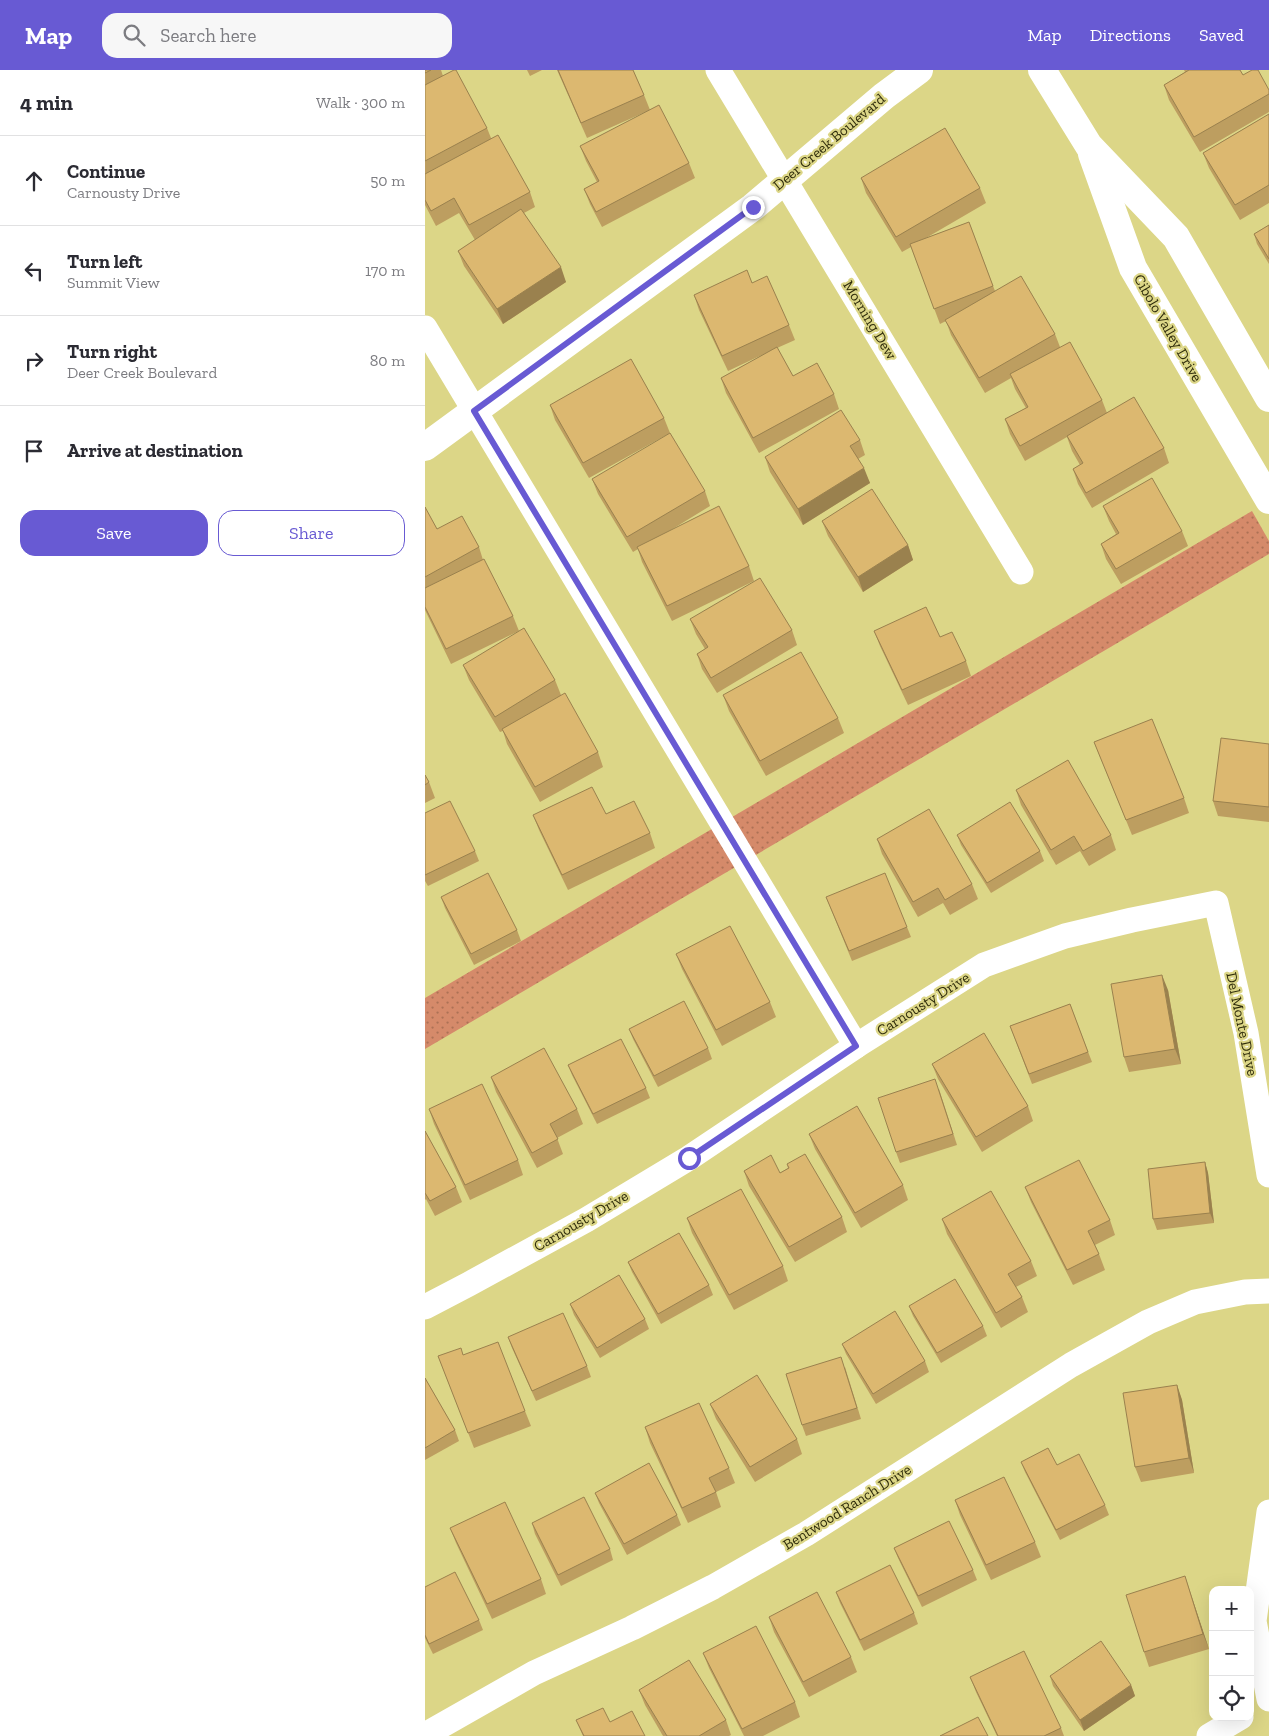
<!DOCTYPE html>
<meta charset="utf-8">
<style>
body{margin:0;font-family:"Zilla Slab",serif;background:#f7f7f7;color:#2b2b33}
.controls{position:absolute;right:15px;bottom:15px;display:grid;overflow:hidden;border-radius:10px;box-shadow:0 5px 20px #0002}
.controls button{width:45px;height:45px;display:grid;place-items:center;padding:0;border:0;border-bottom:1px solid #e1e1e2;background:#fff;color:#2b2b33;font:25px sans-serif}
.stop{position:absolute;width:15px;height:15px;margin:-11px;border:4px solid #685ad3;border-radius:50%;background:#fff}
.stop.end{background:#685ad3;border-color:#fff;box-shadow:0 1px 5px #0008}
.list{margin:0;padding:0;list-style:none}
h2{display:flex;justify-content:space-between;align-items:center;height:65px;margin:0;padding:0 20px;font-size:21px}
h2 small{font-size:16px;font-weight:400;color:#7c7c81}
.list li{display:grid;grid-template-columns:32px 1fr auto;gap:15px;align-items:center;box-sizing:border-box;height:90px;padding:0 20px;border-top:1px solid #e1e1e2}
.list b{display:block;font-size:19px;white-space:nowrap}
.list p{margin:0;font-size:16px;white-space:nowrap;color:#7c7c81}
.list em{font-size:16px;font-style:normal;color:#7c7c81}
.actions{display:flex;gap:10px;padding:15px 20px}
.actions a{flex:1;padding:11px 0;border:1px solid #685ad3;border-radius:15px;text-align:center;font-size:18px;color:#685ad3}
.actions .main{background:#685ad3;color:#fff}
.icon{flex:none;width:28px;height:28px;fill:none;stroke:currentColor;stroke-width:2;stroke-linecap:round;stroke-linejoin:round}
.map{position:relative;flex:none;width:844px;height:1666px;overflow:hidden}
header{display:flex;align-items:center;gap:30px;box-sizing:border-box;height:70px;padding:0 25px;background:#685ad3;color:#fff}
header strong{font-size:24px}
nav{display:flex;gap:28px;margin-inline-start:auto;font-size:18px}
.search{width:350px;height:45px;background:#f7f7f7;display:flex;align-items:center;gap:12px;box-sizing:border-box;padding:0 18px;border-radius:15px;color:#7c7c81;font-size:19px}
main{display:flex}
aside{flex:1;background:#fff}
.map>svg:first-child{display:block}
.green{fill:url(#green-dots)}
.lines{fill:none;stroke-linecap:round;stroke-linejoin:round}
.street{stroke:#fff;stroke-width:25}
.secondary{stroke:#fff;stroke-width:28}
.wall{fill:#bd9e60}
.shaded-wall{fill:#9a814e}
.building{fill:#dcb870;stroke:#9a814e}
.route{stroke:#685ad3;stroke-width:6}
.labels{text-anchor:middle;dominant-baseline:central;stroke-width:4.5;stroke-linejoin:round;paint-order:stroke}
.street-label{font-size:15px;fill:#2f2c0b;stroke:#dcd687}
</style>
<header>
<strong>Map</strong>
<div class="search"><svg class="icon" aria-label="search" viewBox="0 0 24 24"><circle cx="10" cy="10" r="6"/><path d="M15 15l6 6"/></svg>Search here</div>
<nav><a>Map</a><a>Directions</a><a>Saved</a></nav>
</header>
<main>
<aside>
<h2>4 min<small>Walk · 300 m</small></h2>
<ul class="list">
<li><svg class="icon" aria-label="ahead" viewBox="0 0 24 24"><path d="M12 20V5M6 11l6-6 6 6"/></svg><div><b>Continue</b><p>Carnousty Drive</p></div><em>50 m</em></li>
<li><svg class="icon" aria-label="left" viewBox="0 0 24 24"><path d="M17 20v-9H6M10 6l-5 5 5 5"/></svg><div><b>Turn left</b><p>Summit View</p></div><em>170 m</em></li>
<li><svg class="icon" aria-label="right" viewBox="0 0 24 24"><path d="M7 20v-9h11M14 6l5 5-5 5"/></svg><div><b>Turn right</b><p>Deer Creek Boulevard</p></div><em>80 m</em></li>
<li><svg class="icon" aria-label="arrive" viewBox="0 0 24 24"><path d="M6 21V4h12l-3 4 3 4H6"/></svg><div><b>Arrive at destination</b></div></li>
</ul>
<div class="actions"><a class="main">Save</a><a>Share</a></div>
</aside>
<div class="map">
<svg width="844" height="1666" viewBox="0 0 844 1666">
<defs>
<pattern id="green-dots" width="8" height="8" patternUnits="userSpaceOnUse" patternTransform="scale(1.25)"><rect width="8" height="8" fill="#d58a6a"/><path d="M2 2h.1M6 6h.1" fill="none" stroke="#ad7155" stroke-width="1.8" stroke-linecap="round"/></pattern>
</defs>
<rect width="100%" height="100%" fill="#dcd687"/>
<polygon class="green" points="827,441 844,471 844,484 0,979 0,928"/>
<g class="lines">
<g class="street">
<polyline points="293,0 596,502"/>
<polyline points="0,258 431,976"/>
<polyline points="0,1237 44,1214 161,1150 264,1088 431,976 559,895 640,866 707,850 791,833 821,963 844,1105"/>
<polyline points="844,1442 829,1551 844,1629"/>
<polyline points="0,1665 109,1603 207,1558 288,1517 381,1464 646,1295 723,1252 770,1232 820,1222 844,1221"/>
<polyline points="784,1666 816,1647"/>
</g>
<g class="secondary">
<polyline points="617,0 664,76 751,167 844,328"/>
<polyline points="667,84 708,198 844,430"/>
<polyline points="0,377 328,137 459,26 494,0"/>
</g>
</g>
<g class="wall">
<polygon points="0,0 16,0 18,6 62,58 66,68 105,122 110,137 99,143 141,212 78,254 39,196 33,181 50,170 34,143 11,156 0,135"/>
<polygon points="102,0 117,0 105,6"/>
<polygon points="132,0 208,0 219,25 225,40 162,68"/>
<polygon points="759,0 815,0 818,5 844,20 844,42 775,82 744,30 739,15 760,2"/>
<polygon points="844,44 844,133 815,150 784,98 778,83"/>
<polygon points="155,76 264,93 270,108 177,157 165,134 159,119 172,112 161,91"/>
<polygon points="436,108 555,118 561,133 501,168 544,152 570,221 630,264 635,277 677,330 682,343 739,378 744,393 667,438 653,414 648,399 655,395 647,381 642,367 600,391 585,364 580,349 601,338 590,319 586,308 560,323 526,265 521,251 515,254 486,177 477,182 441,123"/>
<polygon points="844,155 844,194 832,174 829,164"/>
<polygon points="327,213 364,255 370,270 352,278 368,306 409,324 414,339 334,383 301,323 296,308 341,283 303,301 274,240 269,225"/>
<polygon points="125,335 239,348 245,363 164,408 130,350"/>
<polygon points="435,370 440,385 433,389 445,413 378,455 345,402 340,387"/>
<polygon points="167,409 280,421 285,436 241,463 324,496 329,511 247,551 217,492 213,479 208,482 173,424"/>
<polygon points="678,436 757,461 763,476 696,514 681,489 676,474 691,464 684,451"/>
<polygon points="0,437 12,459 54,477 58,490 88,546 94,561 26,594 0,540"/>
<polygon points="397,451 483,475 488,490 438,522 403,466"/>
<polygon points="265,549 367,560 372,575 292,623 277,599 272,584 280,579 271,564"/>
<polygon points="449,561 515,567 541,591 546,606 483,635 455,576"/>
<polygon points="38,595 130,610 136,625 173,682 178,697 115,732 82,674 78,661 75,662 44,610"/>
<polygon points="298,625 413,648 419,663 341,706 304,641"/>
<polygon points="669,672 759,728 764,743 707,765"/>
<polygon points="844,674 844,752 793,746 788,731"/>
<polygon points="0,705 4,712 10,728 0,733"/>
<polygon points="591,720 686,765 691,780 664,796 655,781 631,795 596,735"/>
<polygon points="0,743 50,781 54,791 3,816 0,811"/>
<polygon points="181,744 225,763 230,778 143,820 114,760 108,745"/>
<polygon points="532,765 615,781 619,791 566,823 536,775"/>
<polygon points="452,769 547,814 553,829 525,845 518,833 493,847 457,784"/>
<polygon points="16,827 92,860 96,871 49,895 20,838"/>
<polygon points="401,827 482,857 486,867 427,891"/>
<polygon points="251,884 345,932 351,947 297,976 257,899"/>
<polygon points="743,920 756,994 704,1002 699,987"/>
<polygon points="645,934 667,992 607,1014 585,956"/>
<polygon points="204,959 283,978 287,989 233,1017 208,969"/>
<polygon points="507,994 603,1036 608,1051 557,1082 513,1009"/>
<polygon points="143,995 221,1018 225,1028 172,1054 147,1005"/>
<polygon points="66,1007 152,1039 158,1054 132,1068 138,1084 112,1098 71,1022"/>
<polygon points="514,1019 532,1075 475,1093 471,1082"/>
<polygon points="4,1039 93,1090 98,1105 45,1130 9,1054"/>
<polygon points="0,1061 31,1117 37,1132 10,1146 1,1129 0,1130"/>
<polygon points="384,1064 478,1115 483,1130 436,1158 390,1079"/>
<polygon points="780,1092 783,1103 789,1153 732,1160 728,1149"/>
<polygon points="362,1094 417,1147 422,1162 370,1192 324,1116 319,1101 355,1103 363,1098"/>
<polygon points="600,1117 685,1150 690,1165 670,1175 674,1184 680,1200 648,1215 606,1132"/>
<polygon points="262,1148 358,1196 363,1211 309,1240 267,1163"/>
<polygon points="517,1149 606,1191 612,1206 591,1217 597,1227 603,1242 576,1258 522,1164"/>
<polygon points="203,1192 284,1215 288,1225 236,1254 207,1202"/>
<polygon points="145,1234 220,1249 224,1259 175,1288 149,1245"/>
<polygon points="484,1236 558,1256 562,1266 516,1293 488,1246"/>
<polygon points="83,1267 162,1296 166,1307 111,1331 87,1278"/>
<polygon points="417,1274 500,1291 504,1302 451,1334 421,1284"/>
<polygon points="13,1286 100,1341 106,1356 49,1378"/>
<polygon points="420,1297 436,1349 381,1366 377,1355"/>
<polygon points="0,1308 30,1360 34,1371 0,1390"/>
<polygon points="752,1315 757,1330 769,1403 716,1412 710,1397"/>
<polygon points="285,1334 372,1369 377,1384 330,1412 291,1349"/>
<polygon points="220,1357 304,1398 310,1413 291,1422 296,1437 263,1453 225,1373"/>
<polygon points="596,1392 632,1395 680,1435 684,1445 635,1470 600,1402"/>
<polygon points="170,1423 252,1445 256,1455 202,1485 174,1433"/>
<polygon points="530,1430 610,1472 616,1487 566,1510 535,1445"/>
<polygon points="107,1453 185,1479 188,1490 136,1516 110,1464"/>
<polygon points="25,1458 116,1509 121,1524 67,1549 31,1473"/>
<polygon points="469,1478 548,1500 552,1510 497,1537 473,1488"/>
<polygon points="760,1506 784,1579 724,1597 719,1582"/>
<polygon points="0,1517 54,1550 58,1560 8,1584 0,1568"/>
<polygon points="411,1522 489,1543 493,1554 439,1581 415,1533"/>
<polygon points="344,1547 426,1587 432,1602 384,1627 349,1562"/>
<polygon points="278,1583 370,1632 375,1647 338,1666 319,1666 284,1598"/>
<polygon points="625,1606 706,1615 710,1626 659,1661 628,1616"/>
<polygon points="545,1607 636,1658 639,1666 572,1666 551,1622"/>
<polygon points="214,1620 301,1650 306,1665 304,1666 238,1666 220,1635"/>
<polygon points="151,1650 185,1652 220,1666 158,1666"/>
</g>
<g class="shaded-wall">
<polygon points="136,197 141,212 78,254 72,239"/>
<polygon points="439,398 445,413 378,455 373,439"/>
<polygon points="483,475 488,490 438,522 433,507"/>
<polygon points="737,905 743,920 756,994 750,979"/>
<polygon points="780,1092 783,1103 789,1153 785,1143"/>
<polygon points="752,1315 757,1330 769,1403 764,1388"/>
<polygon points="760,1506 765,1522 784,1579 778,1564"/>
<polygon points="706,1615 710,1626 659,1661 655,1650"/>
</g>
<g class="building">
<polygon points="0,0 6,0 0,3"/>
<polygon points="29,0 31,0 62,58 0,91 0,15"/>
<polygon points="133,0 208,0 219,25 156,53"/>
<polygon points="764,0 815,0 818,5 827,0 833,0 844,20 844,24 769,67 739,15"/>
<polygon points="234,35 264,93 171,142 159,119 174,111 155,76"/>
<polygon points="844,44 844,115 810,135 778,83"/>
<polygon points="520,58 555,118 471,167 436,108"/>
<polygon points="73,65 105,122 44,155 29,128 6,141 0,130 0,104"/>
<polygon points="96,139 136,197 72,239 33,181"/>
<polygon points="544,152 568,216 509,239 485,174"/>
<polygon points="844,155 844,189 829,164"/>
<polygon points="322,200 327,213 342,206 364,255 297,286 269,225"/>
<polygon points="596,206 630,264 554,308 520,250"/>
<polygon points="645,272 677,330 595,376 580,349 603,337 585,304"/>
<polygon points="352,277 368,306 392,293 409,324 328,368 296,308"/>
<polygon points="206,289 239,348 158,393 125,335"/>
<polygon points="709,327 739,378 661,423 648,399 658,393 642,366"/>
<polygon points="416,340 435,370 425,376 439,398 373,439 340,387"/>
<polygon points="245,363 280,421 202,467 167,409"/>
<polygon points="727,408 757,461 691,499 676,474 694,463 678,436"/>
<polygon points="447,419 483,475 433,507 397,451"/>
<polygon points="294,436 324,496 242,536 212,477"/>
<polygon points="0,437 12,459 37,446 54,477 0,507"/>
<polygon points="59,489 88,546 21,579 0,537 0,518"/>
<polygon points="335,508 367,560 286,608 272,584 283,577 265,549"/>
<polygon points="501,537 515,567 527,562 541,591 477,620 449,561"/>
<polygon points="99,558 130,610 70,647 38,595"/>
<polygon points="376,582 413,648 335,691 298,625"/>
<polygon points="140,623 173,682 110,717 77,659"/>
<polygon points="727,649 759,728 701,750 669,672"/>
<polygon points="796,668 844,674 844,737 788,731"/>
<polygon points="643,690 686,765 658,781 649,766 626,780 591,720"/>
<polygon points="0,705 4,712 0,715"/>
<polygon points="167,717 181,744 209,731 225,763 137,805 108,745"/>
<polygon points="25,731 50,781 0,805 0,743"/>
<polygon points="585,732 615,781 562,813 532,765"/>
<polygon points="504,739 547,814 520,830 513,818 488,832 452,769"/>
<polygon points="63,803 92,860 46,884 16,827"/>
<polygon points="460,803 482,857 424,881 401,827"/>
<polygon points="305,856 345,932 291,960 251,884"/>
<polygon points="737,905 750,979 699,987 686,914"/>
<polygon points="259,931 283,978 229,1006 204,959"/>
<polygon points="645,934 663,982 604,1004 585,956"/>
<polygon points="559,963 603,1036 551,1067 507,994"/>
<polygon points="196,969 221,1018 168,1044 143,995"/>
<polygon points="119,978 152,1039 125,1054 133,1069 107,1083 66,1007"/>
<polygon points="510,1009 528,1064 471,1082 453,1028"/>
<polygon points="57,1014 93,1090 40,1115 4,1039"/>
<polygon points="432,1036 478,1115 430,1143 384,1064"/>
<polygon points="0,1061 31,1117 5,1131 0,1123"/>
<polygon points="380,1084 417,1147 364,1177 319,1101 346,1085 355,1103 364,1098 362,1094"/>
<polygon points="654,1090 685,1150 663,1161 674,1184 642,1200 600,1117"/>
<polygon points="780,1092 785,1143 728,1149 723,1099"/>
<polygon points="316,1119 358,1196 304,1225 262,1148"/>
<polygon points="566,1121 606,1191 583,1204 597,1227 571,1243 517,1149"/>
<polygon points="254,1163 284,1215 233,1244 203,1192"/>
<polygon points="194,1205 220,1249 172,1278 145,1234"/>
<polygon points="530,1209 558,1256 512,1283 484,1236"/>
<polygon points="470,1241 500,1291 448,1324 417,1274"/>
<polygon points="138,1243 162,1296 107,1321 83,1267"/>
<polygon points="73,1272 100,1341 43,1363 13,1286 36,1278 38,1285"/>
<polygon points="416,1287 432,1338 377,1355 361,1304"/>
<polygon points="332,1305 372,1369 325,1397 285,1334"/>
<polygon points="0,1308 30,1360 0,1378"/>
<polygon points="752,1315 764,1388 710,1397 698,1323"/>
<polygon points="274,1333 304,1398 284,1408 291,1422 257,1438 220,1357"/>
<polygon points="623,1378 632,1395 654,1384 680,1435 631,1460 596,1392"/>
<polygon points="224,1393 252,1445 199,1474 170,1423"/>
<polygon points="579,1407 610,1472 561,1495 530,1430"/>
<polygon points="159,1427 185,1479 133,1505 107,1453"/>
<polygon points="80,1432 116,1509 62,1534 25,1458"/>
<polygon points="524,1451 548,1500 493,1526 469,1478"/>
<polygon points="465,1495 489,1543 435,1570 411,1522"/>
<polygon points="30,1502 54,1550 4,1574 0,1565 0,1517"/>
<polygon points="760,1506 778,1564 719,1582 701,1525"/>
<polygon points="392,1522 426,1587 378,1612 344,1547"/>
<polygon points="331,1556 370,1632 317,1659 278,1583"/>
<polygon points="676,1571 706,1615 655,1650 625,1606"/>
<polygon points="599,1581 636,1658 619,1666 573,1666 545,1607"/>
<polygon points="264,1590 301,1650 274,1666 242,1666 214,1620"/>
<polygon points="178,1638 185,1652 207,1641 220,1666 159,1666 151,1650"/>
<polygon points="553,1647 563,1666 515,1666"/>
</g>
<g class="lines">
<polyline class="route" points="264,1088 431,976 49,341 328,137"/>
</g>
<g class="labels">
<g class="street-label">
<text transform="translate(404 72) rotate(-40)">Deer Creek Boulevard</text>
<text transform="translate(445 250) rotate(59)">Morning Dew</text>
<text transform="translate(743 258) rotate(60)">Cibolo Valley Drive</text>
<text transform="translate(498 934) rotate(-32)">Carnousty Drive</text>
<text transform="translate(817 954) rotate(78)">Del Monte Drive</text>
<text transform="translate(156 1151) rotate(-30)">Carnousty Drive</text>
<text transform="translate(422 1437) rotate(-32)">Bentwood Ranch Drive</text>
</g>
</g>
</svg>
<div class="controls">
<button>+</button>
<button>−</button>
<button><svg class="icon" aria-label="locate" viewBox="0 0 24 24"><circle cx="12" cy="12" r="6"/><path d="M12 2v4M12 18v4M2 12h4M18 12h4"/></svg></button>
</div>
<div class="stop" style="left:264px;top:1088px"></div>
<div class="stop end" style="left:328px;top:137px"></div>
</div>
</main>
